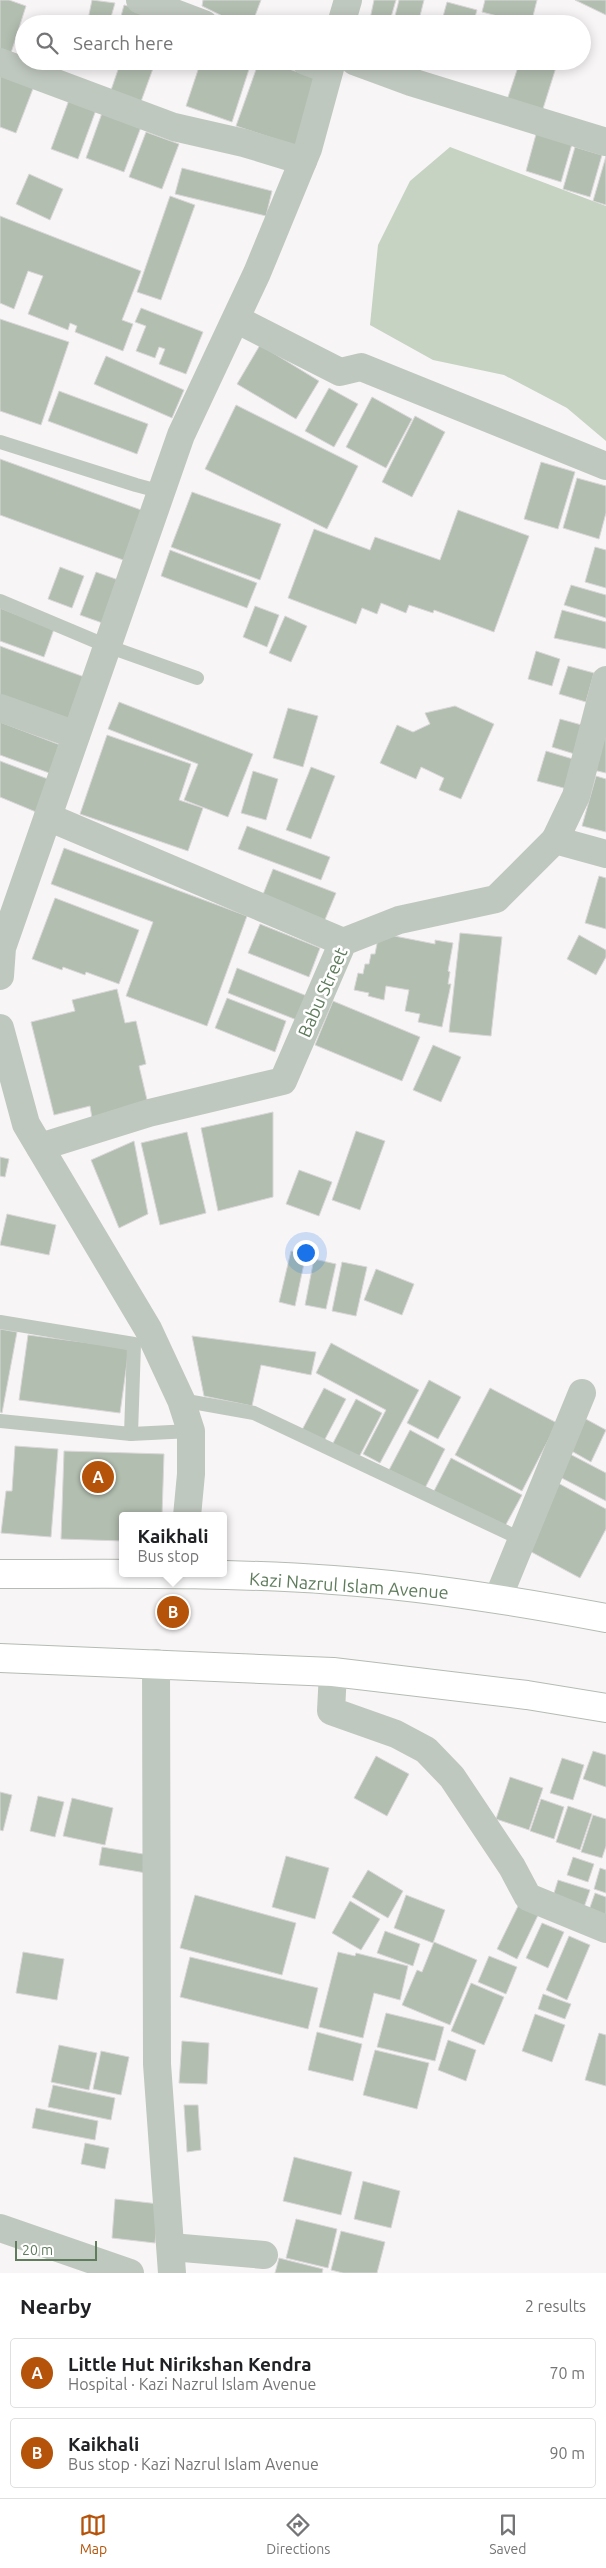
<!DOCTYPE html>
<meta charset="utf-8">
<style>
body{margin:0;font-family:Ubuntu,sans-serif;background:#f2f2f2;color:#202124}
.scale{position:absolute;left:15px;bottom:12px;width:82px;box-sizing:border-box;padding-left:5px;border:2px solid #5f7c5d;border-top:0;font-size:14px;line-height:18px;white-space:nowrap;color:#5f7c5d;-webkit-text-stroke:4px #fff;paint-order:stroke}
.you{position:absolute;left:305px;top:1252px;width:18px;height:18px;margin:-12px;border:4px solid #fff;border-radius:50%;background:#1a73e8;box-shadow:0 0 0 8px #1a73e833}
.badge{display:grid;place-items:center;width:32px;height:32px;border-radius:50%;background:#b45309;color:#fff;font-size:16px;font-weight:700}
.pin{position:absolute;translate:-50% -50%;border:2px solid #fff;box-shadow:0 1px 5px #0006}
.popup{position:absolute;left:119px;top:1512px;width:108px;height:65px;box-sizing:border-box;display:grid;place-content:center;border-radius:5px;background:#fff;filter:drop-shadow(0 1px 4px #0005);font-size:16px;white-space:nowrap;color:#757577}
.popup b{font-size:19px;color:#202124}
.popup::after{content:'';position:absolute;left:50%;top:100%;margin-left:-10px;border:10px solid transparent;border-top-color:#fff}
.list{margin:0;padding:0;list-style:none}
h2{display:flex;justify-content:space-between;align-items:center;height:65px;margin:0;padding:0 20px;font-size:21px}
h2 small{font-size:16px;font-weight:400;color:#757577}
.list li{display:grid;grid-template-columns:32px 1fr auto;gap:15px;align-items:center;box-sizing:border-box;height:70px;margin:0 10px 10px;padding:0 10px;border:1px solid #e0e0e0;border-radius:5px}
.list b{display:block;font-size:19px;white-space:nowrap}
.list p{margin:0;font-size:16px;white-space:nowrap;color:#757577}
.list em{font-size:16px;font-style:normal;color:#757577}
.icon{flex:none;width:28px;height:28px;fill:none;stroke:currentColor;stroke-width:2;stroke-linecap:round;stroke-linejoin:round}
.map{position:relative;flex:none;width:606px;height:2273px;overflow:hidden}
.search{position:absolute;background:#fff;box-shadow:0 2px 12px #0003;left:15px;right:15px;top:15px;height:55px;display:flex;align-items:center;gap:12px;box-sizing:border-box;padding:0 18px;border-radius:28px;color:#757577;font-size:19px}
.sheet{height:225px;background:#fff}
nav{display:flex;justify-content:space-around;align-items:center;box-sizing:border-box;height:70px;border-top:1px solid #e0e0e0;background:#fff;font-size:14px;color:#757577}
nav a{display:grid;justify-items:center;gap:2px}
nav .on{color:#b45309}
.map>svg:first-child{display:block}
.water{fill:#c6d2c2}
.building{fill:#b2beb0;stroke:#dad7d9}
.lines{fill:none;stroke-linecap:round;stroke-linejoin:round}
.primary-casing{stroke:#b3bcb2;stroke-width:30}
.lane{stroke:#bfc8be;stroke-width:14}
.street{stroke:#bfc8be;stroke-width:28}
.primary{stroke:#fff;stroke-width:28}
.labels{text-anchor:middle;dominant-baseline:central;stroke-width:5;stroke-linejoin:round;paint-order:stroke}
.street-label{font-size:18px;fill:#5f7c5d;stroke:#fff}
</style>
<div class="map">
<svg width="606" height="2273" viewBox="0 0 606 2273">
<rect width="100%" height="100%" fill="#f8f5f7"/>
<polygon class="water" points="450,147 606,206 606,441 567,408 504,375 433,360 370,325 378,245 410,181"/>
<g class="building">
<polygon points="0,0 9,0 26,6 10,56 0,52"/>
<polygon points="92,0 115,3 109,24 87,24"/>
<polygon points="203,0 261,0 252,24 239,24 202,6"/>
<polygon points="374,0 396,0 389,24 370,19"/>
<polygon points="399,0 424,0 418,24 393,24"/>
<polygon points="485,0 537,0 531,24 528,24 482,12"/>
<polygon points="575,0 606,0 606,15"/>
<polygon points="447,2 477,10 473,24 441,24"/>
<polygon points="124,5 164,15 162,24 119,24"/>
<polygon points="121,61 155,63 139,107 109,96"/>
<polygon points="201,61 251,63 232,122 186,106"/>
<polygon points="259,61 266,61 321,80 299,147 236,126"/>
<polygon points="390,61 423,61 417,80"/>
<polygon points="520,61 558,61 541,115 506,103"/>
<polygon points="0,73 34,86 16,133 0,127"/>
<polygon points="69,100 96,110 78,159 51,149"/>
<polygon points="102,113 141,127 124,172 86,158"/>
<polygon points="538,127 574,137 561,182 526,171"/>
<polygon points="146,132 179,144 162,189 129,177"/>
<polygon points="575,147 602,155 590,197 563,189"/>
<polygon points="606,156 606,205 593,201"/>
<polygon points="182,168 272,191 266,216 175,194"/>
<polygon points="29,174 63,189 50,220 16,204"/>
<polygon points="170,196 195,205 161,300 137,292"/>
<polygon points="0,216 141,271 122,320 133,324 123,351 75,332 77,326 70,323 68,330 28,314 43,276 28,271 14,309 0,303"/>
<polygon points="141,308 203,332 186,374 159,364 165,349 159,347 155,358 136,351 146,326 135,322"/>
<polygon points="0,319 69,342 41,425 0,411"/>
<polygon points="260,345 319,381 296,419 237,384"/>
<polygon points="106,356 184,390 172,418 94,384"/>
<polygon points="329,388 358,404 334,447 305,431"/>
<polygon points="59,391 148,424 137,454 48,421"/>
<polygon points="372,397 412,419 386,468 346,447"/>
<polygon points="236,405 358,466 327,529 205,469"/>
<polygon points="415,416 445,432 412,497 382,482"/>
<polygon points="0,459 144,511 126,561 0,515"/>
<polygon points="541,462 575,472 558,529 524,519"/>
<polygon points="577,478 606,486 606,513 599,539 563,528"/>
<polygon points="192,492 281,524 260,580 171,547"/>
<polygon points="458,510 529,536 494,632 434,610 433,613 409,605 406,613 381,603 377,614 362,608 356,624 288,598 314,529 370,550 375,537 440,560"/>
<polygon points="595,547 606,550 606,588 585,582"/>
<polygon points="170,550 257,583 247,608 161,576"/>
<polygon points="60,567 84,576 72,608 48,599"/>
<polygon points="96,572 124,582 108,625 80,615"/>
<polygon points="571,585 606,595 606,618 564,605"/>
<polygon points="255,606 279,615 267,647 243,637"/>
<polygon points="0,608 54,629 44,657 0,641"/>
<polygon points="562,610 606,622 606,649 554,638"/>
<polygon points="285,616 307,626 291,662 269,653"/>
<polygon points="0,646 87,678 68,730 0,705"/>
<polygon points="536,651 560,659 552,686 528,679"/>
<polygon points="568,666 594,673 586,702 559,694"/>
<polygon points="119,702 253,754 228,817 184,800 198,764 108,729"/>
<polygon points="455,706 494,724 461,799 439,790 444,778 421,767 416,779 380,763 397,725 413,732 430,724 425,713"/>
<polygon points="288,708 318,716 303,767 273,758"/>
<polygon points="560,719 589,727 581,756 552,747"/>
<polygon points="0,722 63,746 52,774 0,755"/>
<polygon points="107,735 191,764 179,800 203,808 188,851 80,814"/>
<polygon points="604,735 606,735 606,773 593,770"/>
<polygon points="546,751 583,762 575,791 537,781"/>
<polygon points="0,761 48,779 36,812 0,797"/>
<polygon points="311,767 335,776 311,839 286,830"/>
<polygon points="253,771 278,779 266,820 241,813"/>
<polygon points="596,776 606,779 606,832 582,826"/>
<polygon points="247,826 330,857 321,880 238,849"/>
<polygon points="64,848 247,916 207,1026 126,996 153,922 51,884"/>
<polygon points="273,869 336,893 324,922 262,897"/>
<polygon points="599,876 606,878 606,929 585,923"/>
<polygon points="55,898 139,930 119,984 86,972 85,975 63,967 62,970 32,959"/>
<polygon points="260,924 320,948 309,977 248,953"/>
<polygon points="379,933 435,944 435,940 453,943 448,971 450,972 448,984 451,984 442,1027 418,1022 420,1014 405,1011 409,990 386,986 384,1000 368,996 369,993 354,990 358,973 363,974 365,964 369,964 371,954 375,954"/>
<polygon points="460,933 502,937 491,1036 449,1032"/>
<polygon points="579,935 606,950 606,957 596,975 567,959"/>
<polygon points="237,968 312,998 302,1022 228,993"/>
<polygon points="117,989 125,1023 136,1021 146,1064 139,1066 148,1104 92,1118 90,1106 54,1115 31,1022 75,1011 72,1000"/>
<polygon points="227,998 286,1021 275,1052 215,1028"/>
<polygon points="333,1001 420,1037 402,1081 315,1045"/>
<polygon points="433,1045 461,1057 441,1102 413,1090"/>
<polygon points="273,1112 273,1197 218,1211 201,1128"/>
<polygon points="356,1131 385,1141 360,1210 332,1200"/>
<polygon points="187,1132 206,1213 160,1225 141,1143"/>
<polygon points="134,1141 148,1214 119,1228 91,1160"/>
<polygon points="0,1157 9,1159 5,1177 0,1176"/>
<polygon points="299,1170 332,1182 319,1216 286,1204"/>
<polygon points="7,1214 56,1225 49,1255 0,1245"/>
<polygon points="291,1251 306,1254 295,1306 279,1302"/>
<polygon points="314,1259 336,1264 326,1309 305,1305"/>
<polygon points="342,1262 367,1267 356,1316 332,1311"/>
<polygon points="376,1269 414,1284 402,1315 364,1300"/>
<polygon points="0,1329 17,1332 2,1413 0,1412"/>
<polygon points="28,1335 129,1348 120,1413 19,1400"/>
<polygon points="192,1336 316,1352 311,1375 261,1365 252,1406 204,1396"/>
<polygon points="331,1343 419,1390 380,1463 363,1454 386,1410 316,1373"/>
<polygon points="429,1380 461,1397 438,1439 407,1423"/>
<polygon points="324,1388 346,1399 324,1441 302,1430"/>
<polygon points="490,1388 557,1423 522,1491 455,1455"/>
<polygon points="356,1399 382,1413 358,1459 332,1445"/>
<polygon points="584,1418 606,1430 591,1462 568,1449"/>
<polygon points="410,1430 445,1449 425,1488 389,1470"/>
<polygon points="15,1446 58,1449 51,1537 1,1533 6,1491 12,1491"/>
<polygon points="64,1451 164,1454 162,1516 123,1516 123,1541 61,1539"/>
<polygon points="566,1452 606,1473 606,1501 554,1474"/>
<polygon points="451,1458 522,1495 504,1528 434,1491"/>
<polygon points="558,1483 606,1509 606,1529 580,1578 524,1548"/>
<polygon points="593,1751 606,1755 606,1787 583,1779"/>
<polygon points="376,1756 409,1774 387,1816 354,1798"/>
<polygon points="562,1758 584,1765 573,1800 550,1793"/>
<polygon points="510,1777 543,1788 529,1830 496,1819"/>
<polygon points="0,1792 12,1795 3,1831 0,1830"/>
<polygon points="38,1796 64,1802 55,1837 30,1831"/>
<polygon points="72,1798 113,1808 105,1845 63,1836"/>
<polygon points="541,1799 564,1807 554,1839 530,1831"/>
<polygon points="568,1806 592,1814 580,1850 556,1842"/>
<polygon points="593,1815 606,1819 606,1846 602,1858 581,1852"/>
<polygon points="102,1847 149,1855 146,1873 99,1865"/>
<polygon points="286,1856 329,1868 315,1919 272,1907"/>
<polygon points="573,1857 594,1864 588,1882 567,1875"/>
<polygon points="600,1868 606,1870 606,1893 594,1889"/>
<polygon points="368,1870 403,1891 388,1918 352,1897"/>
<polygon points="558,1880 590,1890 582,1913 551,1903"/>
<polygon points="595,1893 606,1897 606,1923 587,1916"/>
<polygon points="195,1895 296,1923 282,1975 180,1948"/>
<polygon points="406,1895 445,1910 433,1943 394,1928"/>
<polygon points="521,1900 541,1909 517,1959 497,1949"/>
<polygon points="350,1901 380,1919 361,1950 332,1933"/>
<polygon points="542,1923 564,1932 548,1968 526,1958"/>
<polygon points="385,1931 420,1944 413,1966 377,1953"/>
<polygon points="569,1936 590,1945 567,2000 546,1990"/>
<polygon points="434,1942 477,1960 450,2025 402,2005 417,1970 422,1972"/>
<polygon points="23,1952 64,1959 57,2000 16,1993"/>
<polygon points="338,1952 355,1956 356,1953 408,1966 400,2000 374,1993 363,2038 319,2027"/>
<polygon points="489,1956 517,1967 506,1994 478,1982"/>
<polygon points="190,1957 318,1988 308,2029 180,1997"/>
<polygon points="471,1983 504,1997 484,2045 451,2031"/>
<polygon points="543,1994 571,2004 565,2019 538,2009"/>
<polygon points="386,2013 444,2027 435,2061 377,2047"/>
<polygon points="535,2014 565,2025 552,2062 522,2051"/>
<polygon points="317,2032 362,2044 353,2081 308,2070"/>
<polygon points="599,2033 606,2035 606,2086 585,2080"/>
<polygon points="448,2040 476,2050 466,2081 438,2070"/>
<polygon points="182,2041 209,2043 207,2084 179,2083"/>
<polygon points="59,2045 97,2053 89,2090 51,2082"/>
<polygon points="375,2050 429,2063 417,2109 363,2095"/>
<polygon points="101,2051 129,2057 121,2095 93,2089"/>
<polygon points="53,2085 115,2098 111,2120 48,2107"/>
<polygon points="184,2105 198,2105 201,2150 187,2152"/>
<polygon points="36,2108 98,2121 95,2140 32,2128"/>
<polygon points="85,2143 109,2148 105,2169 81,2164"/>
<polygon points="294,2157 352,2172 341,2215 283,2201"/>
<polygon points="363,2181 400,2191 391,2228 354,2219"/>
<polygon points="115,2199 159,2204 155,2243 112,2238"/>
<polygon points="296,2219 337,2229 328,2268 286,2258"/>
<polygon points="341,2231 385,2242 377,2273 343,2273 331,2270"/>
<polygon points="279,2258 323,2269 322,2273 275,2273"/>
</g>
<g class="lines">
<g class="primary-casing">
<g id="primary">
<path d="M0 1574C111 1574 222 1572 333 1580 425 1586 516 1601 606 1618"/>
<polyline points="0,1658 333,1672 527,1695 606,1708"/>
</g>
</g>
<g class="lane">
<polyline points="0,442 136,485 162,492"/>
<polyline points="0,601 107,646 197,678"/>
<polyline points="0,1322 134,1344 131,1434"/>
<polyline points="181,1400 254,1413 523,1540"/>
<polyline points="0,1421 131,1434 191,1431"/>
</g>
<g class="street">
<polyline points="140,0 204,24"/>
<polyline points="341,24 348,0"/>
<polyline points="305,61 329,70"/>
<polyline points="354,61 411,82 606,142"/>
<polyline points="0,62 174,127 244,143 303,161"/>
<polyline points="236,319 340,372 361,367 606,466"/>
<polyline points="0,708 76,735"/>
<polyline points="48,817 343,942"/>
<polyline points="555,840 576,796 606,680"/>
<polyline points="0,976 2,948 181,435 257,273 308,149 332,61"/>
<polyline points="0,1028 26,1124 148,1329 181,1400 191,1431 191,1474 187,1516"/>
<polyline points="40,1147 149,1113 283,1081 343,942 399,920 496,899 555,840 606,854"/>
<polyline points="498,1598 582,1393"/>
<polyline points="156,1663 157,2064 172,2273"/>
<polyline points="333,1672 331,1711 396,1734 426,1750 452,1777 512,1867 528,1897 606,1929"/>
<polyline points="0,2228 130,2273"/>
<polyline points="171,2247 264,2255"/>
</g>
<use href="#primary" class="primary"/>
</g>
<g class="labels">
<g class="street-label">
<text transform="translate(322 992) rotate(-66)">Babu Street</text>
<text transform="translate(349 1585) rotate(4)">Kazi Nazrul Islam Avenue</text>
</g>
</g>
</svg>
<div class="scale">20 m</div>
<div class="you"></div>
<div class="pin badge" style="left:98px;top:1477px">A</div>
<div class="pin badge" style="left:173px;top:1612px">B</div>
<div class="popup"><b>Kaikhali</b>Bus stop</div>
<div class="search"><svg class="icon" aria-label="search" viewBox="0 0 24 24"><circle cx="10" cy="10" r="6"/><path d="M15 15l6 6"/></svg>Search here</div>
</div>
<section class="sheet">
<h2>Nearby<small>2 results</small></h2>
<ul class="list">
<li><span class="badge">A</span><div><b>Little Hut Nirikshan Kendra</b><p>Hospital · Kazi Nazrul Islam Avenue</p></div><em>70 m</em></li>
<li><span class="badge">B</span><div><b>Kaikhali</b><p>Bus stop · Kazi Nazrul Islam Avenue</p></div><em>90 m</em></li>
</ul>
</section>
<nav>
<a class="on"><svg class="icon" aria-label="map" viewBox="0 0 24 24"><path d="M3 6l6-2 6 2 6-2v14l-6 2-6-2-6 2zM9 4v14M15 6v14"/></svg>Map</a>
<a><svg class="icon" aria-label="directions" viewBox="0 0 24 24"><path d="M12 3l9 9-9 9-9-9zM9 14v-3h6M13 9l2 2-2 2"/></svg>Directions</a>
<a><svg class="icon" aria-label="saved" viewBox="0 0 24 24"><path d="M7 4h10v16l-5-4-5 4z"/></svg>Saved</a>
</nav>
